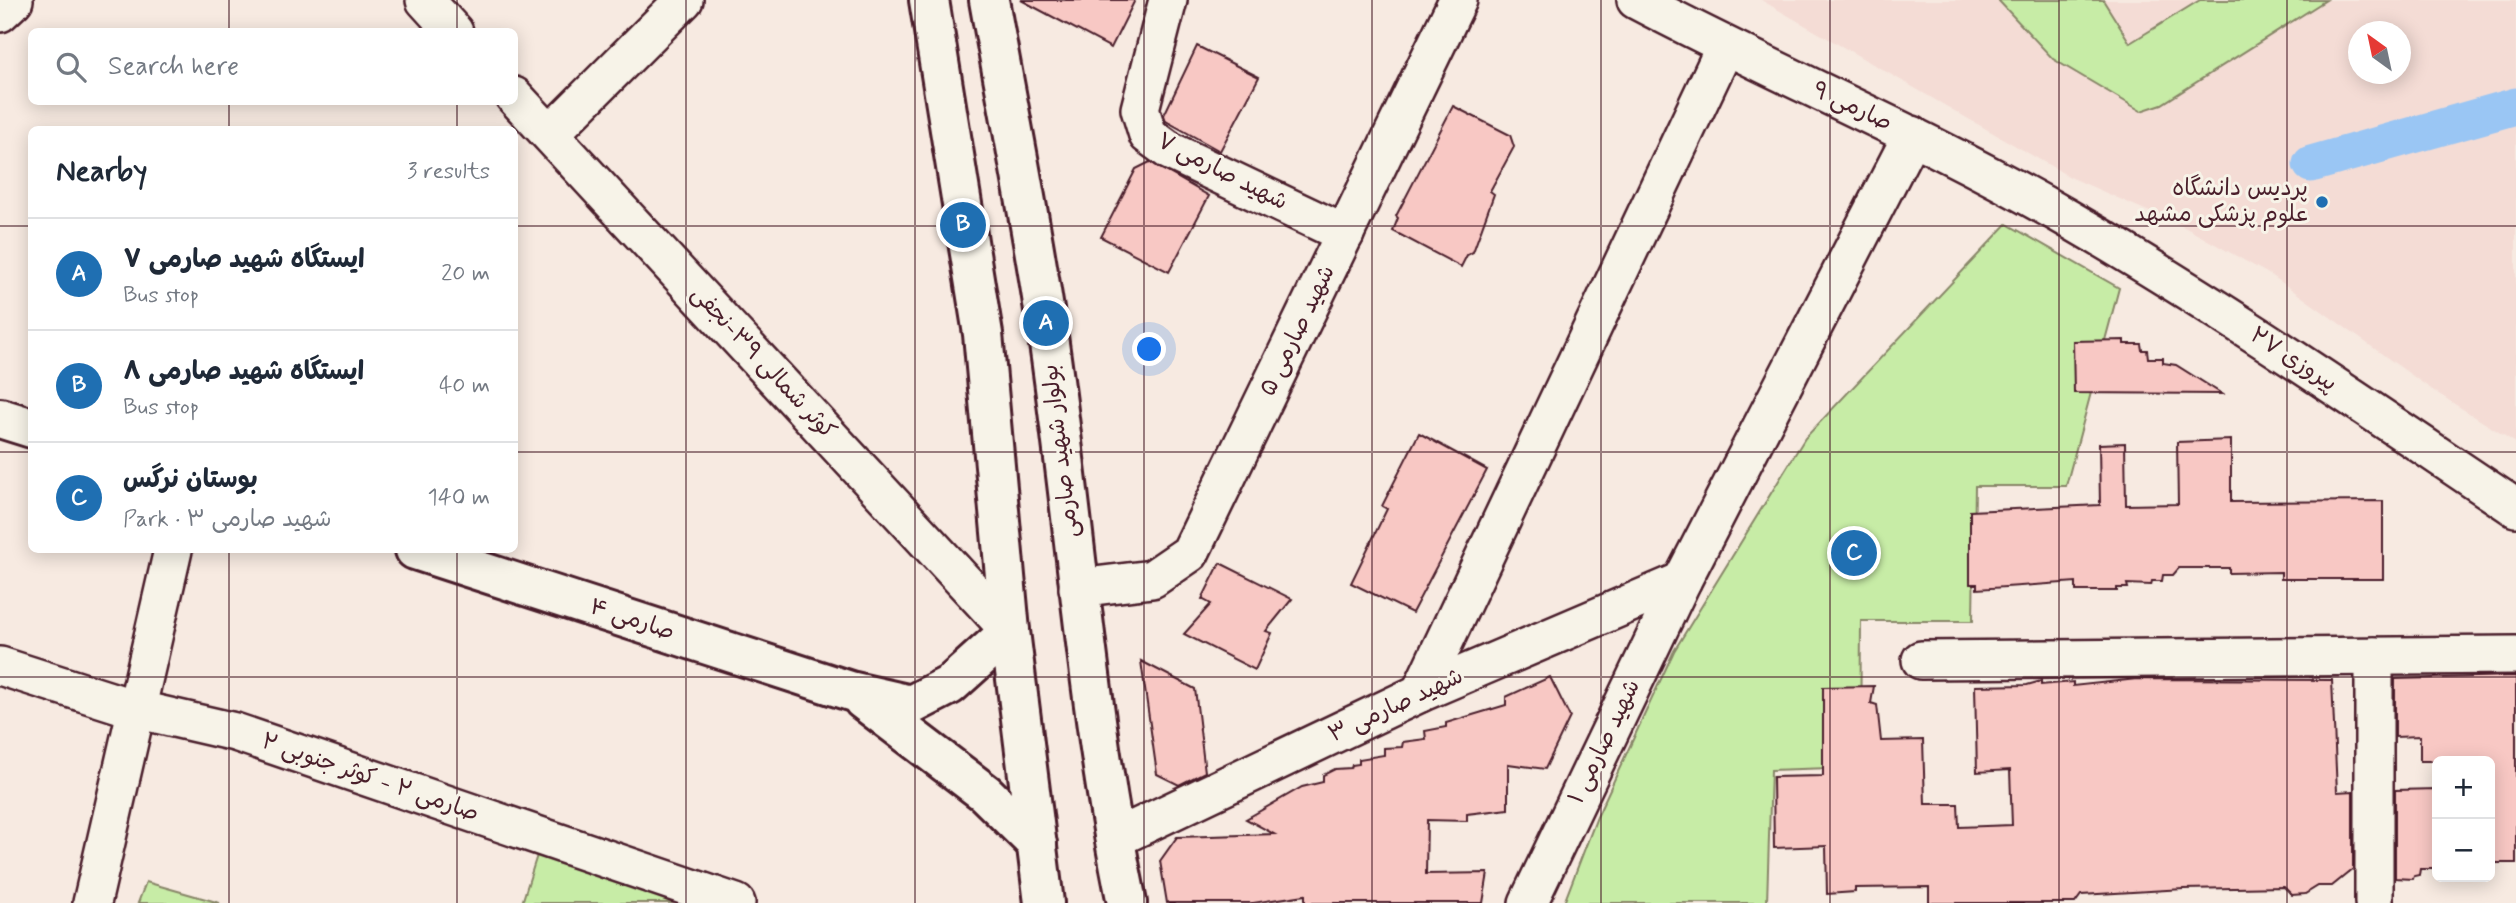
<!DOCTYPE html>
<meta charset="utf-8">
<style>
body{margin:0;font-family:Mynerve,"Playpen Sans Arabic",sans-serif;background:#f6f6f7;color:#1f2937}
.controls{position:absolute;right:21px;bottom:21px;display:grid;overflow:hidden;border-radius:10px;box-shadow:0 4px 18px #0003}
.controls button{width:63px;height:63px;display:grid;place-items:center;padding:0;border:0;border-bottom:2px solid #e0e1e3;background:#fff;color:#1f2937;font:35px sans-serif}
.compass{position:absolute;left:2348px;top:21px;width:63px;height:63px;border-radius:50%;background:#fff;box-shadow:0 4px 18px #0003;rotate:327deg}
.you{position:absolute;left:1150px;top:350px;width:24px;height:24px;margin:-18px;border:5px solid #fff;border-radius:50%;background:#1a73e8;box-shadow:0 0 0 10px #1a73e833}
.badge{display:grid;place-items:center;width:46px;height:46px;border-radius:50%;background:#1f6fb2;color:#fff;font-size:23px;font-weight:700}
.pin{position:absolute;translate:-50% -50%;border:4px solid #fff;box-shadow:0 2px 7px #0006}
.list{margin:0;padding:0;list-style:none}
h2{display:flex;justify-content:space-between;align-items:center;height:91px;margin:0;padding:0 28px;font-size:30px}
h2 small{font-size:23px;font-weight:400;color:#747a83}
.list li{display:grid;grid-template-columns:46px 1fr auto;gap:21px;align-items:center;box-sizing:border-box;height:112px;padding:0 28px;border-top:2px solid #e0e1e3}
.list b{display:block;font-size:26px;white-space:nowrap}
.list p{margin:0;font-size:23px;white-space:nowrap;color:#747a83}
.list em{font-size:23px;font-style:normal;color:#747a83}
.icon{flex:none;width:38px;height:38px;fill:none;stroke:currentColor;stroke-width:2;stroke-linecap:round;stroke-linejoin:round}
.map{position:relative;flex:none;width:2516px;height:903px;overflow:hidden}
.search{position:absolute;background:#fff;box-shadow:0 4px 18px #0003;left:28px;top:28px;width:490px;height:77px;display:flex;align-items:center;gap:18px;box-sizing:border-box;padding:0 24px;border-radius:10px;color:#747a83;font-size:26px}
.panel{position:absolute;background:#fff;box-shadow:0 4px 18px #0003;left:28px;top:126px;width:490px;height:427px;border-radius:10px}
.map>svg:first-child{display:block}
.built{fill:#f4dcd5;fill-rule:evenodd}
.green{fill:#c7eca6;stroke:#888668;stroke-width:2}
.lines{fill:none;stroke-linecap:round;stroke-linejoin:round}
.canal{stroke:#9ac6f4;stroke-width:37}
.building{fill:#f8c8c4;stroke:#4a1f2b;stroke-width:2}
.street-casing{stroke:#4a1f2b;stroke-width:42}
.secondary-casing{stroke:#4a1f2b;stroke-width:44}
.street{stroke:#f7f3e8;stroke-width:37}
.secondary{stroke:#f7f3e8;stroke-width:38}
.grid{fill:none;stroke:#4a1f2b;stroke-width:2;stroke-opacity:0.55}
.poi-dot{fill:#1f6fb2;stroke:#f7f3e8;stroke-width:2.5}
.labels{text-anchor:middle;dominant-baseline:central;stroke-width:6;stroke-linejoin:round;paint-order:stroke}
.street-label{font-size:23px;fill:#4a1f2b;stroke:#f7f3e8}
.poi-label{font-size:23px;fill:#4a1f2b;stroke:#f7f3e8;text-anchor:end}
</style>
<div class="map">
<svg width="2516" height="903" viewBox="0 0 2516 903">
<rect width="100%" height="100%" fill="#f7eae1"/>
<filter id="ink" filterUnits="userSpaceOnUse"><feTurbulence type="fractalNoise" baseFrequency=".0143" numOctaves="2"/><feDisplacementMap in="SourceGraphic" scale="14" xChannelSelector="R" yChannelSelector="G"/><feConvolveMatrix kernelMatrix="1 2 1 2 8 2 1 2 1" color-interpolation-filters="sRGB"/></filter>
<g filter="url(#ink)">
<path class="built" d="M1761 0H2516V443L2431 389 2274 277 2186 228 2070 177ZM2358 32H2400V74H2358Z"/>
<g class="green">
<polygon points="1998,0 2103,0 2130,43 2200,0 2326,0 2162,104 2141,111 2053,59"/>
<polygon points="2007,224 2119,288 2066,486 1975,486 1973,621 1861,621 1860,767 1771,770 1767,903 1564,903 1597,817 1674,651 1805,438"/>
<polygon points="538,852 696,903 522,903"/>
<polygon points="146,882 220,903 138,903"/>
</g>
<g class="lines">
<polyline class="canal" points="2311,164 2516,106"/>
</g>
<g class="building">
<polygon points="1021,0 1135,0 1111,48"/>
<polygon points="1197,46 1259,77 1220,151 1166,121 1164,115"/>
<polygon points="1453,106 1510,135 1514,147 1490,191 1494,194 1473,252 1467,255 1461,267 1393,231 1398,218 1396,216"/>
<polygon points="1150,162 1209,196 1169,272 1101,237 1136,169"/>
<polygon points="2124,340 2124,344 2141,344 2142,350 2147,350 2148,358 2163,358 2163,363 2176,365 2222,394 2074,393 2073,341"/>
<polygon points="1419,433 1487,470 1412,613 1351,583 1387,509 1382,506"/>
<polygon points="2231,440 2231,502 2383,501 2383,579 2281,579 2281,572 2229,573 2229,568 2179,568 2173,575 2163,575 2162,581 2152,581 2151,585 2127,584 2128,588 2117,588 2117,591 2076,591 2076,582 1977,589 1977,584 1970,584 1970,511 2100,505 2099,444 2125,443 2126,505 2178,504 2177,442"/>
<polygon points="1220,563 1292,599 1266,631 1272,633 1255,670 1184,634 1211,604 1202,599"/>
<polygon points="1141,661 1195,689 1205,772 1179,785 1157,774"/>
<polygon points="2516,676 2516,863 2490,863 2490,761 2420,761 2420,736 2395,737 2395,679"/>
<polygon points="1550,677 1570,717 1545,769 1508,764 1508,809 1467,814 1467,821 1427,820 1426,874 1488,873 1483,903 1305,903 1305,895 1253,903 1167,903 1160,861 1177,837 1274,834 1246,819 1302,787 1323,782 1323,775 1335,769 1351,768 1352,765 1359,764 1359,759 1384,755 1384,748 1402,747 1403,742 1426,739 1425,731 1446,727 1446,723 1506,705 1506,697"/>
<polygon points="2137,679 2332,680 2337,792 2353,791 2353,869 2332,886 2318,886 2305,894 2292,895 2284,887 2184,889 2081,895 2075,903 1929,903 1929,887 1855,888 1855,892 1827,894 1826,846 1774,848 1773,777 1823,776 1823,687 1874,686 1871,703 1877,705 1881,741 1923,740 1925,804 1958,804 1959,827 2012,825 2010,770 1977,772 1975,686 2027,685 2041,681 2041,685 2073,682 2073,686"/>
<polygon points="2437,789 2437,869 2420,869 2419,875 2414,876 2413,879 2395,878 2395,790"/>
</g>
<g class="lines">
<g class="street-casing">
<g id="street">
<polyline points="425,0 454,32"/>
<polyline points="1168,0 1140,109 1148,135 1170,151 1345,234"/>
<path d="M1636 0C1778 75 1927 137 2067 218 2221 307 2368 409 2516 508"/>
<polyline points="0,13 14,0"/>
<polyline points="514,96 1010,631"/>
<polyline points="550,134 684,0"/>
<polyline points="1078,588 1152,579 1190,553 1458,0"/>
<polyline points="2374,656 2374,903"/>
<polyline points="1921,660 2516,655"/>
<polyline points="0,666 135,709 235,732 736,903"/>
<polyline points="1420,693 1725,47"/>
<polyline points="1114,839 1420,693 1682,581"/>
<polyline points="92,903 173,550"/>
<polyline points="1528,903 1682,581 1912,135"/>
</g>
</g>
<g class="secondary-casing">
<g id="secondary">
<polyline points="929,0 983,334 1010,631 1044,903"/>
<path d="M989 0C1008 107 1030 215 1046 323 1075 516 1087 711 1127 903"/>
<polyline points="0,418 32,428"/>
<polyline points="415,550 850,691 911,705 950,685 1010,631"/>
<polyline points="863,700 985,793 1037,844"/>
</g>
</g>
<use href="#street" class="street"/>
<use href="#secondary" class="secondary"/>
</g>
</g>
<path class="grid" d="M229 0V32M457 0V32M686 0V903M915 0V903M1144 0V903M1372 0V903M1601 0V903M1830 0V903M2059 0V903M2287 0V903M229 102V130M457 102V130M0 226H32M514 226H2516M0 452H32M514 452H2516M229 550V903M457 550V903M0 677H2516"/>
<circle class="poi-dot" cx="2322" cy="202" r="7"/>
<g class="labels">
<g class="street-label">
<text transform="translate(1852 107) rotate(25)">صارمی ۹</text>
<text transform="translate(1222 172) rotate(27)">شهید صارمی ۷</text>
<text transform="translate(1298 331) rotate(-64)">شهید صارمی ۵</text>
<text transform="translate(2293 360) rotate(33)">پیروزی ۲۷</text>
<text transform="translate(763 363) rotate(47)">کوثر شمالی ۳۹-نجفی</text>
<text transform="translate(1061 451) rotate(-97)">بولوار شهید صارمی</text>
<text transform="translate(632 620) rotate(18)">صارمی ۴</text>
<text transform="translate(1396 706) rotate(-25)">شهید صارمی ۳</text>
<text transform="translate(1605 742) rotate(-64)">شهید صارمی ۱</text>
<text transform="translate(370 778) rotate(19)">صارمی ۲ - کوثر جنوبی ۲</text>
</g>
<g class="poi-label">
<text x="2308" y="189">پردیس دانشگاه<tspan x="2308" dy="26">علوم پزشکی مشهد</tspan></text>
</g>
</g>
</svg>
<div class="controls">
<button>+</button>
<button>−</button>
</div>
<svg class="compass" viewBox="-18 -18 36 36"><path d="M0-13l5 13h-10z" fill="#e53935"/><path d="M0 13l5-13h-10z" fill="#747a83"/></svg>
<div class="you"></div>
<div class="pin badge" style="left:1046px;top:323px">A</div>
<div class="pin badge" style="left:963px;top:225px">B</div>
<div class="pin badge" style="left:1854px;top:553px">C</div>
<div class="search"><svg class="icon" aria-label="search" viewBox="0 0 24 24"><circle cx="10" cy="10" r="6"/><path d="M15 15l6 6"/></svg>Search here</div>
<section class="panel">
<h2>Nearby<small>3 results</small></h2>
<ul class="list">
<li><span class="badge">A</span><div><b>ایستگاه شهید صارمی ۷</b><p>Bus stop</p></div><em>20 m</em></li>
<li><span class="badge">B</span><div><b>ایستگاه شهید صارمی ۸</b><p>Bus stop</p></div><em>40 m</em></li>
<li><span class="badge">C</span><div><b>بوستان نرگس</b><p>Park · شهید صارمی ۳</p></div><em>140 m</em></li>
</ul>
</section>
</div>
